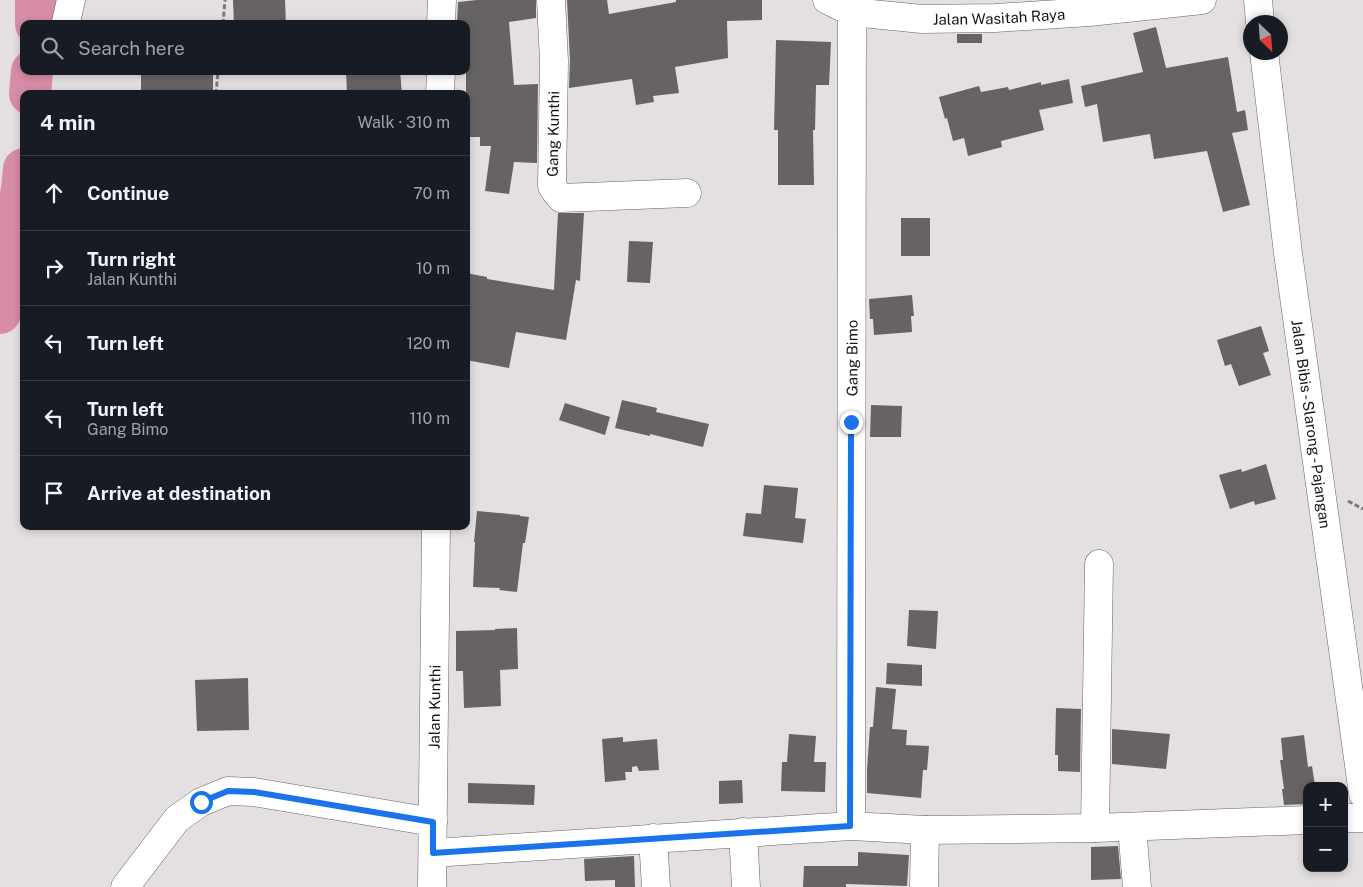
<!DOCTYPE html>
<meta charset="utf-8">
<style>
body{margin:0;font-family:"Public Sans",sans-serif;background:#20242c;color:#f1f3f6}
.controls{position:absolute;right:15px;bottom:15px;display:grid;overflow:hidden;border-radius:10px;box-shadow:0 2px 8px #0003}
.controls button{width:45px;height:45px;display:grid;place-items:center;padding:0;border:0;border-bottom:1px solid #363941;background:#171b24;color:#f1f3f6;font:25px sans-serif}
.compass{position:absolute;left:1243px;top:15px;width:45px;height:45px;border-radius:50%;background:#171b24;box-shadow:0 2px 8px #0003;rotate:155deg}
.stop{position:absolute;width:15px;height:15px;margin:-11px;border:4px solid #1a73e8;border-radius:50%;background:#fff}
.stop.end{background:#1a73e8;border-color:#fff;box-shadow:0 1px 5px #0008}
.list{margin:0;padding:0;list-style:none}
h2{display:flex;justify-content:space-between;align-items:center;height:65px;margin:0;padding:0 20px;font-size:21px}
h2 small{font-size:16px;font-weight:400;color:#9ea1a6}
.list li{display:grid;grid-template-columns:32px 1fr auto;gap:15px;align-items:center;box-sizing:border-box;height:75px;padding:0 20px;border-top:1px solid #363941}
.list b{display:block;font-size:19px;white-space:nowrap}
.list p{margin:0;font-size:16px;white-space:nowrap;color:#9ea1a6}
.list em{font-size:16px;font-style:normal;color:#9ea1a6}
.icon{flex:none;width:28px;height:28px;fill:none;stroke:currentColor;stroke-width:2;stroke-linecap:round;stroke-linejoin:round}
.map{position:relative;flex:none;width:1363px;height:887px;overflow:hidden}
.search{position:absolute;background:#171b24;box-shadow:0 2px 8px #0003;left:20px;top:20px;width:450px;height:55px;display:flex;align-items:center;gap:12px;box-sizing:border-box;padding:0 18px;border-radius:10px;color:#9ea1a6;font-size:19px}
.panel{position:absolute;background:#171b24;box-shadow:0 2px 8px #0003;left:20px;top:90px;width:450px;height:440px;border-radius:10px}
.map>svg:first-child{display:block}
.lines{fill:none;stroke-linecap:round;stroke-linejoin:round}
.river{stroke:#d78ca7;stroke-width:42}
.building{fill:#676364}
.minor-casing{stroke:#676364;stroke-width:29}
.major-casing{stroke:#676364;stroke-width:29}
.path{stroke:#7b7879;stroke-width:3;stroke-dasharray:5 2.5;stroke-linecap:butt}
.minor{stroke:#fff;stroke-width:28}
.major{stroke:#fff;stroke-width:28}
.route{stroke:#1a73e8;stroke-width:6}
.labels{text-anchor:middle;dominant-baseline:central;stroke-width:4;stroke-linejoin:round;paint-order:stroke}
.street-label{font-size:15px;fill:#171516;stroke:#fff}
</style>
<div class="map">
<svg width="1363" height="887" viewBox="0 0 1363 887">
<rect width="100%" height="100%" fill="#e4dfe1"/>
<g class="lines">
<g class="river">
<polyline points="36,24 36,0"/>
<polyline points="30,94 32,71"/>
<polyline points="0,313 22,189 24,169"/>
</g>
</g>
<g class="building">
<polygon points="233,0 285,0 286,24 234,24"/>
<polygon points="477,0 536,0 536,18 509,22 514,85 538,84 537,163 514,162 509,194 485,191 491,146 480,146 480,137 466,137 466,24 457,24 458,2"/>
<polygon points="567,0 607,0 609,14 676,2 676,0 762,0 762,20 727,21 728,58 675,67 679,93 653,96 654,102 636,105 632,79 569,88 570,60"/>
<polygon points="1156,27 1166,68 1228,57 1237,112 1245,110 1248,130 1232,133 1250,205 1223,212 1207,151 1154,159 1150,134 1103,142 1097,104 1085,107 1081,86 1143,72 1133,33"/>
<rect x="957" y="34" width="25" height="9"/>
<polygon points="776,40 831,42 829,85 816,85 815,130 813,130 814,185 778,185 778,130 774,130"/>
<rect x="141" y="71" width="72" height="23"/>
<polygon points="346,71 400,71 402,94 347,94"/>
<polygon points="1069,79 1073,103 1039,110 1044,130 1001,141 1002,147 968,156 964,138 953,141 947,118 945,119 939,97 979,86 981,92 1008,87 1009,90 1041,82 1041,85"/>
<polygon points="558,213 584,213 580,281 576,280 566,340 516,332 509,368 466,360 466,341 470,323 466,323 466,273 487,277 487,279 554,290"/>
<rect x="901" y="218" width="29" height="38"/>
<polygon points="629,241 653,242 650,283 627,282"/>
<polygon points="912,295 914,316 911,316 912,332 874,335 873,319 870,319 869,299"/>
<polygon points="1261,326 1269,351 1263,353 1271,375 1239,386 1231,364 1225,366 1217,340"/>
<polygon points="622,400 657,408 656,412 709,424 703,447 650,434 650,436 615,428"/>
<polygon points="565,403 610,417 605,435 559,420"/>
<polygon points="871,405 902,406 901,437 870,437"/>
<polygon points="1266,464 1276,499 1255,505 1254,501 1230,509 1219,475 1241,469 1242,472"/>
<polygon points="764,485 798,488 795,518 806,519 803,543 743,536 746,513 761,514"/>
<polygon points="477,511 520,515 520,516 529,517 525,543 523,543 517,592 499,590 500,588 473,587 475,542 474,542"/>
<polygon points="909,610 938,611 936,649 907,646"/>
<polygon points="517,628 518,669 500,670 501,706 464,708 463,671 456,671 456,631 495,630 495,629"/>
<polygon points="887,663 922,665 922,686 886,684"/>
<polygon points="248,678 249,730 197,731 195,680"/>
<polygon points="876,687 896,689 892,729 907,730 906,745 929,746 927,770 923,770 921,798 867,793 867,770 870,727 873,727"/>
<polygon points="1056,708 1081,709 1080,772 1058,771 1058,755 1055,755"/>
<polygon points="1112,729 1170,734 1166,769 1112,764"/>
<polygon points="789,734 816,736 814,762 826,762 825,792 781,791 782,762 787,762"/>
<polygon points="1304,735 1308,767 1312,766 1315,786 1307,786 1307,804 1284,805 1282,789 1284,789 1280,760 1283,760 1281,738"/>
<polygon points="623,737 623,742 657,739 659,770 639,771 637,766 632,767 632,772 625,772 626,780 605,782 602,739"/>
<polygon points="742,780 743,803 719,804 719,781"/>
<polygon points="468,783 535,785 534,805 468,803"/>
<polygon points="1118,846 1121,879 1091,880 1091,847"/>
<polygon points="858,852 909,855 907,886 846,884 846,887 803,887 804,866 858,866"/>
<polygon points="634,856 635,887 615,887 615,880 585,881 584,859"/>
</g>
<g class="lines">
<g class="minor-casing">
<g id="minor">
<polyline points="551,0 554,61 552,186 556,192 561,198 687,193"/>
<path id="s1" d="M827 0 852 12 922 19 995 18 1089 12 1202 0"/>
<polyline points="66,22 71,0"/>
<polyline points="441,24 442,0"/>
<polyline points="440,94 441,71"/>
<polyline points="1344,818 1363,818"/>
<path id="s2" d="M851 826 852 12"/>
<polyline points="1132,827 1137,887"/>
<polyline points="1095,828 1099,564"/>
<polyline points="743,832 746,887"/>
<polyline points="653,838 656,887"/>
<polyline points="433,853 851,826 925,830 1095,828 1307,820"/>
<polyline points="125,887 177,819 201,802 228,791 254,792 433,822"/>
<path id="s3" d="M432 887 436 526"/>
<polyline points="924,887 925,830"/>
</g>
</g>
<g class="major-casing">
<g id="major">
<polyline points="1258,0 1260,22"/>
<path id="s4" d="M1264 52 1288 253 1363 794"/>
</g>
</g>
<g class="path">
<polyline points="223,24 225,0"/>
<polyline points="216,94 218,71"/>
<polyline points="1348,501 1363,509"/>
</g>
<use href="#minor" class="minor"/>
<use href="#major" class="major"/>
</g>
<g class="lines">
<polyline class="route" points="201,802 228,791 254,792 433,822 433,853 850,826 851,422"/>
</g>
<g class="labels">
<g class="street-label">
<text stroke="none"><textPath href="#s1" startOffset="175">Jalan Wasitah Raya</textPath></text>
<text transform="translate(553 134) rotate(-89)">Gang Kunthi</text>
<text stroke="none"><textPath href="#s2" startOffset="468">Gang Bimo</textPath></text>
<text stroke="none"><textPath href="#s4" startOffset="375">Jalan Bibis - Slarong - Pajangan</textPath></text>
<text stroke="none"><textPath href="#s3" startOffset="180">Jalan Kunthi</textPath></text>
</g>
</g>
</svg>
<div class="controls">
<button>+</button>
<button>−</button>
</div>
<svg class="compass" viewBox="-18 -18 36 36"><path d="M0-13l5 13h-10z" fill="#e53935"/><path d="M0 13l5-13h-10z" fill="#9ea1a6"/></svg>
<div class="stop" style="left:201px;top:802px"></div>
<div class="stop end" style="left:851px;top:422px"></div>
<div class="search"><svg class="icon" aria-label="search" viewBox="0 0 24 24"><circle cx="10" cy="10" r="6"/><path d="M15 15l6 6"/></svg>Search here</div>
<section class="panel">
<h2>4 min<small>Walk · 310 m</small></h2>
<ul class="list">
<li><svg class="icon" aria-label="ahead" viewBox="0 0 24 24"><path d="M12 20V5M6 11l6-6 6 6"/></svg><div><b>Continue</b></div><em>70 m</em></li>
<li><svg class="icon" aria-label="right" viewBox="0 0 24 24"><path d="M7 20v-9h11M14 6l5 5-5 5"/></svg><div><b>Turn right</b><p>Jalan Kunthi</p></div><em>10 m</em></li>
<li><svg class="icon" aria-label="left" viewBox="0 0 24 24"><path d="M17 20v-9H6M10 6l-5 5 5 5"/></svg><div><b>Turn left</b></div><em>120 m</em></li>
<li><svg class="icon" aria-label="left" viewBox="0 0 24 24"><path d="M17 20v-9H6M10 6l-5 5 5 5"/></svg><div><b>Turn left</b><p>Gang Bimo</p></div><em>110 m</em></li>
<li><svg class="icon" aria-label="arrive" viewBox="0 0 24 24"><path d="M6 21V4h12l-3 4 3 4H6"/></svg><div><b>Arrive at destination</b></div></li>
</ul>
</section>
</div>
